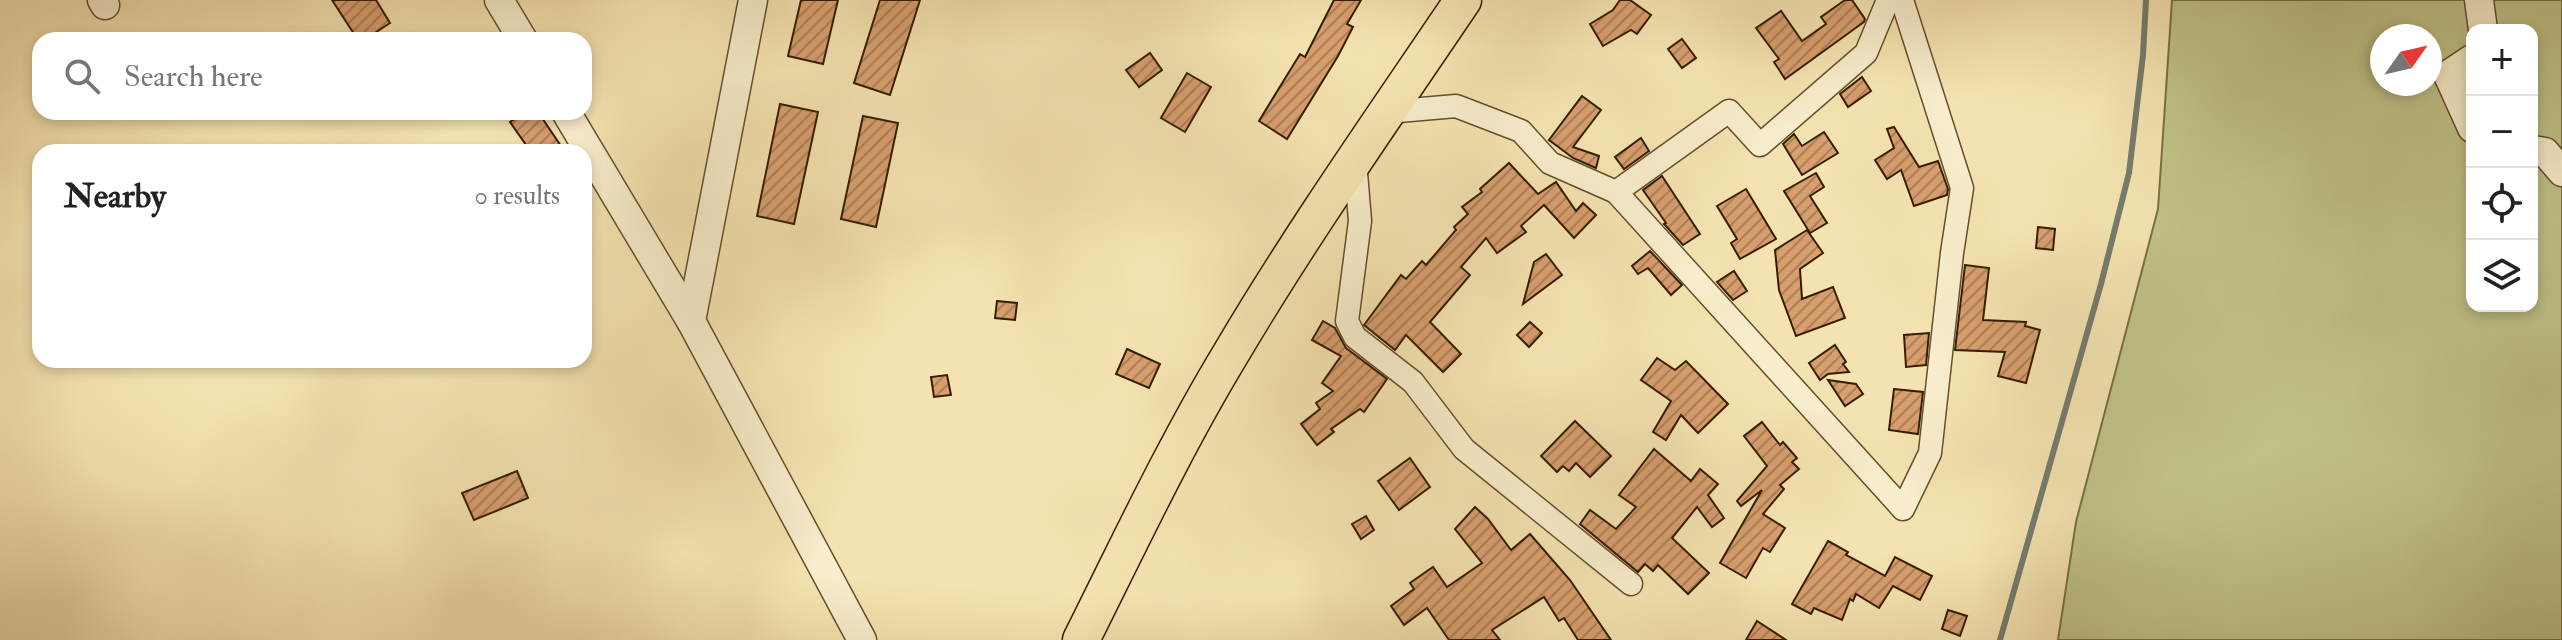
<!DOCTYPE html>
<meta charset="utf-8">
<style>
body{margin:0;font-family:"IM FELL Double Pica",serif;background:#f6f6f6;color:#222}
.controls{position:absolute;right:24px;top:24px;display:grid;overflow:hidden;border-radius:16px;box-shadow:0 4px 12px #0003}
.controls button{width:72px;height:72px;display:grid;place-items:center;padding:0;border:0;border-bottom:2px solid #e0e0e0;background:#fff;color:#222;font:40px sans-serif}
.compass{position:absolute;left:2370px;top:24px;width:72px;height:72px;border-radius:50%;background:#fff;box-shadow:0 4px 12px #0003;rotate:56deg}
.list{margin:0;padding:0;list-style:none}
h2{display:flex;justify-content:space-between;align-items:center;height:104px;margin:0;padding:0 32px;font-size:34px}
h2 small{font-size:26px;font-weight:400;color:#767676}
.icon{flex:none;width:44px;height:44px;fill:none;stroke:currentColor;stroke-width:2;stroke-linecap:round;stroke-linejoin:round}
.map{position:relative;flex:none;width:2562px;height:640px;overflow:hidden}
.search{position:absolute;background:#fff;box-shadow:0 4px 12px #0003;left:32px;top:32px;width:560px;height:88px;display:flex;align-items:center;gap:20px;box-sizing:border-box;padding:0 28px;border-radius:24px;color:#767676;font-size:30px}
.panel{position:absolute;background:#fff;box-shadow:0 4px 12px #0003;left:32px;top:144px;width:560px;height:224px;border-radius:24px}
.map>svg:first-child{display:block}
.green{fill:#c0c288;stroke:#7a7044;stroke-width:2;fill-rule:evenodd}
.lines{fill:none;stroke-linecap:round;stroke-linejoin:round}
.stream{stroke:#757c6d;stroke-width:6}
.building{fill:url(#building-hatch);stroke:#351d00;stroke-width:2}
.minor-casing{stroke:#654e2c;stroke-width:25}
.tertiary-casing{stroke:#654e2c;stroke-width:31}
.trunk-casing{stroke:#351d00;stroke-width:39}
.minor{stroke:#f8edcc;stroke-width:22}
.tertiary{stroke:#f8edcc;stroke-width:28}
.trunk{stroke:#f4e3b0;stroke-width:36}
</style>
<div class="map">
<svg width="2562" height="640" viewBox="0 0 2562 640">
<defs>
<pattern id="building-hatch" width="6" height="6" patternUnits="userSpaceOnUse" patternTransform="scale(2)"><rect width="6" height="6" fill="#d79e6e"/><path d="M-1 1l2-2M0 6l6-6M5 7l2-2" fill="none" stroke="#af8058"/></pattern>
</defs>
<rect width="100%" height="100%" fill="#f4e3b0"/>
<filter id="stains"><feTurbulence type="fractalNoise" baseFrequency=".0025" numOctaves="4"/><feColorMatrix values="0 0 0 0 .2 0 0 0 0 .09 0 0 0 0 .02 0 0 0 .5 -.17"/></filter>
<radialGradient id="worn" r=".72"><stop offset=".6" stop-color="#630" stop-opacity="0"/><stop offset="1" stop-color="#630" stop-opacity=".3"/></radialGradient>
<path class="green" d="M2172 0H2562V640H2058L2076 522 2158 209ZM2472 30H2532V306H2472ZM2382 36H2430V84H2382Z"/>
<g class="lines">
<polyline class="stream" points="2000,640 2101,284 2129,173 2143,55 2146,0"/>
</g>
<g class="building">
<polygon points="332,0 376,0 390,23 364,40 358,40"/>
<polygon points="801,0 838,0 823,64 788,56"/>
<polygon points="880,0 920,0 890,95 854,83"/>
<polygon points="1334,0 1361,0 1347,24 1353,27 1338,56 1287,139 1259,121 1300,54 1305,57"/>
<polygon points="1620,0 1630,0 1651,15 1637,34 1631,30 1603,46 1590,24 1613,10"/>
<polygon points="1845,0 1852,0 1865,19 1864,22 1785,79 1774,62 1779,59 1756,28 1781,11 1802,41 1826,24 1821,17"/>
<polygon points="1682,39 1696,58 1682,68 1668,49"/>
<polygon points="1150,53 1162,70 1139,87 1126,70"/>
<polygon points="1187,73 1211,87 1185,132 1161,118"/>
<polygon points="1862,77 1871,91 1848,107 1840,94"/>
<polygon points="1582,96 1601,110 1573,147 1599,156 1596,168 1573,158 1549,140"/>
<polygon points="780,104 818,112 794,224 757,216"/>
<polygon points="525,112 538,112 565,152 531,152 510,122"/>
<polygon points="863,116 898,123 876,227 841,219"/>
<polygon points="1894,127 1919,167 1938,161 1948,189 1947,195 1914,206 1901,170 1887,179 1875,160 1894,148 1887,129"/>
<polygon points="1824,132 1838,153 1802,175 1783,144 1794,134 1802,146"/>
<polygon points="1641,138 1649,151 1624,169 1615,157"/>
<polygon points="1509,163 1538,194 1556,182 1576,211 1583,203 1596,215 1574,238 1544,205 1521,226 1526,232 1497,253 1486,238 1461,267 1470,275 1430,322 1461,354 1443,372 1406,335 1395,350 1364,325 1401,275 1406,279 1422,261 1426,265 1456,230 1454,227 1468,214 1462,207 1482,192 1480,189"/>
<polygon points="1816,173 1824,187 1810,196 1827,223 1810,233 1784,191"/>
<polygon points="1662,176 1700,234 1683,245 1664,224 1666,223 1643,190"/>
<polygon points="1746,189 1776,239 1740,259 1731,243 1737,239 1717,206"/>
<polygon points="2038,227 2055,229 2053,250 2036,248"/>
<polygon points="1807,230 1823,253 1800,269 1802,299 1833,287 1845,318 1796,336 1779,290 1775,250"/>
<polygon points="1650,251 1682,285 1671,295 1648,268 1638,274 1632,266"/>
<polygon points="1546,254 1562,275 1523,304 1534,262"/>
<polygon points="1965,265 1989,268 1983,320 2026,322 2025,326 2040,330 2026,383 1998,376 2005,352 1955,350"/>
<polygon points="1734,271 1747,291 1733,300 1717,282"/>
<polygon points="997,301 1017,303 1015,320 995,318"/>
<polygon points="1323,321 1335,328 1346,348 1387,379 1364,412 1360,409 1331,429 1334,432 1317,445 1301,424 1320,409 1316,403 1333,391 1322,383 1341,356 1312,340"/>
<polygon points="1530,322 1542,333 1529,347 1517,335"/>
<polygon points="1929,333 1926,365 1906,367 1904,335"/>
<polygon points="1835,345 1846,362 1843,364 1849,372 1828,374 1820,380 1809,363"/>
<polygon points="1127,349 1160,364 1149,388 1116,374"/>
<polygon points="1657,358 1675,370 1686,361 1728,404 1698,433 1681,415 1666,440 1653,432 1671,401 1641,380"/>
<polygon points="947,375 951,395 934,397 931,377"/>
<polygon points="1828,380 1856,384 1863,394 1845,406"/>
<polygon points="1894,389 1923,392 1918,434 1889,430"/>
<polygon points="1575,421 1611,456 1590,477 1576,463 1569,471 1563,466 1557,472 1541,456"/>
<polygon points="1762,422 1780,445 1783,442 1797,458 1792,462 1799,469 1780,485 1784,489 1763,514 1785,528 1770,552 1763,548 1746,578 1720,563 1762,490 1741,506 1737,501 1767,466 1744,436"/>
<polygon points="1654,449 1691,481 1700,469 1718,484 1708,495 1724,518 1712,527 1697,507 1672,538 1709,573 1688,594 1658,565 1653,571 1645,564 1638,572 1580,524 1590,510 1616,529 1636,507 1619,495"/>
<polygon points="1410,458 1430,487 1399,510 1378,481"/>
<polygon points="517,471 528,498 474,520 462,493"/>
<polygon points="1475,507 1488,519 1511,550 1530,534 1570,580 1611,640 1578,640 1564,618 1559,621 1544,597 1492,630 1500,640 1449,640 1427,608 1404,625 1391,606 1414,589 1410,583 1433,567 1447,587 1482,563 1455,529"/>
<polygon points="1366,516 1374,530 1361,539 1352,524"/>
<polygon points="1828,541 1848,552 1846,555 1885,576 1895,557 1932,576 1920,600 1893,586 1879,608 1856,594 1853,601 1850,599 1842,620 1814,608 1811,614 1792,604"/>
<polygon points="1948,610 1967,616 1960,636 1942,629"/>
<polygon points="1757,621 1786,640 1746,640"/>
</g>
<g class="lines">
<g class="minor-casing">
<g id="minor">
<polyline points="1387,112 1456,106 1521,131 1550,163 1616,192 1729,111 1760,145 1866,53 1888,0"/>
<polyline points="1355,161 1360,221 1347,321 1355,337 1413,382 1464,449 1631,584"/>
<polyline points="1616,192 1903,509 1930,453 1952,253 1962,188 1902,0"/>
</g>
</g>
<g class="tertiary-casing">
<g id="tertiary">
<polyline points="102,0 105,5"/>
<polyline points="499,0 523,40"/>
<polyline points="2479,0 2483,30"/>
<polyline points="2472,59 2448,75 2472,128"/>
<polyline points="566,112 691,321 862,640"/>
<polyline points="2532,150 2545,152 2562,172"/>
<polyline points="691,321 753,0"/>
</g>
</g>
<g class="trunk-casing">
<path id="trunk" d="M1081 640C1129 544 1175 446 1230 355 1302 233 1384 117 1463 0"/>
</g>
<use href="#minor" class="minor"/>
<use href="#tertiary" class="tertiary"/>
<use href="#trunk" class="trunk"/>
</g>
<rect width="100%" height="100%" filter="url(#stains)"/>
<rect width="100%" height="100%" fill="url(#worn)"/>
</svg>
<div class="controls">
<button>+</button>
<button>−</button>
<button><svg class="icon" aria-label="locate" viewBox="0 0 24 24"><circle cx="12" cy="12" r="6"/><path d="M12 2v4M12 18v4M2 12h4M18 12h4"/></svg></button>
<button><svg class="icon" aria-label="layers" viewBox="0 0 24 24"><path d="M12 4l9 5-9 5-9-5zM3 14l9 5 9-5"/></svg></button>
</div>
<svg class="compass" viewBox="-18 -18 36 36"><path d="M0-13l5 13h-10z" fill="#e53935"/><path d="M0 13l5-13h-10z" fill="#767676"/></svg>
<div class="search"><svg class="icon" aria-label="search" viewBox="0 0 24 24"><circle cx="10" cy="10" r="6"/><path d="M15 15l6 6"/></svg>Search here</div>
<section class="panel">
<h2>Nearby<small>0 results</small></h2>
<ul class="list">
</ul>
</section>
</div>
